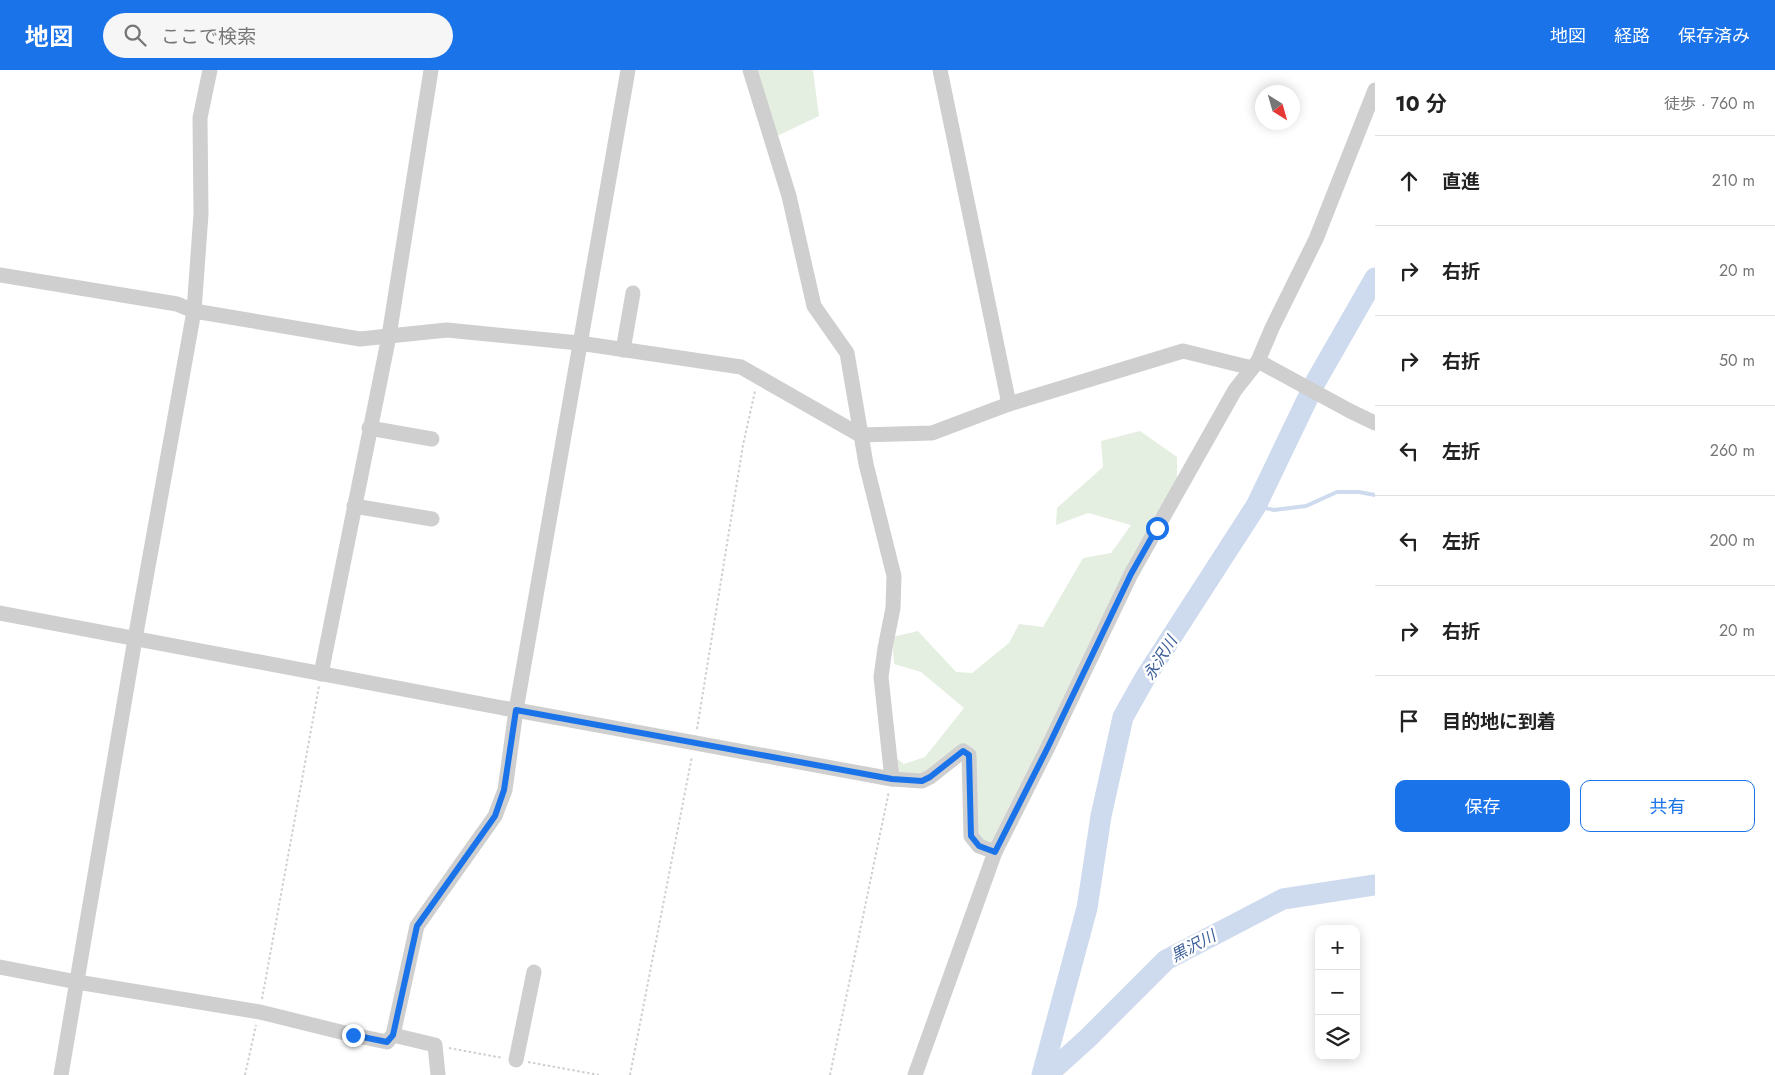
<!DOCTYPE html>
<html lang="ja">
<meta charset="utf-8">
<style>
body{margin:0;font-family:Jost,"Noto Sans JP",sans-serif;background:#f6f6f6;color:#222}
.controls{position:absolute;right:15px;bottom:15px;display:grid;overflow:hidden;border-radius:10px;box-shadow:0 2px 12px #0003}
.controls button{width:45px;height:45px;display:grid;place-items:center;padding:0;border:0;border-bottom:1px solid #e0e0e0;background:#fff;color:#222;font:25px sans-serif}
.compass{position:absolute;left:1255px;top:15px;width:45px;height:45px;border-radius:50%;background:#fff;box-shadow:0 2px 12px #0003;rotate:143deg}
.stop{position:absolute;width:15px;height:15px;margin:-11px;border:4px solid #1a73e8;border-radius:50%;background:#fff}
.stop.end{background:#1a73e8;border-color:#fff;box-shadow:0 1px 5px #0008}
.list{margin:0;padding:0;list-style:none}
h2{display:flex;justify-content:space-between;align-items:center;height:65px;margin:0;padding:0 20px;font-size:21px}
h2 small{font-size:16px;font-weight:400;color:#767676}
.list li{display:grid;grid-template-columns:32px 1fr auto;gap:15px;align-items:center;box-sizing:border-box;height:90px;padding:0 20px;border-top:1px solid #e0e0e0}
.list b{display:block;font-size:19px;white-space:nowrap}
.list em{font-size:16px;font-style:normal;color:#767676}
.actions{display:flex;gap:10px;padding:15px 20px}
.actions a{flex:1;padding:11px 0;border:1px solid #1a73e8;border-radius:10px;text-align:center;font-size:18px;color:#1a73e8}
.actions .main{background:#1a73e8;color:#fff}
.icon{flex:none;width:28px;height:28px;fill:none;stroke:currentColor;stroke-width:2;stroke-linecap:round;stroke-linejoin:round}
.map{position:relative;flex:none;width:1375px;height:1005px;overflow:hidden}
header{display:flex;align-items:center;gap:30px;box-sizing:border-box;height:70px;padding:0 25px;background:#1a73e8;color:#fff}
header strong{font-size:24px}
nav{display:flex;gap:28px;margin-inline-start:auto;font-size:18px}
.search{width:350px;height:45px;background:#f6f6f6;display:flex;align-items:center;gap:12px;box-sizing:border-box;padding:0 18px;border-radius:28px;color:#767676;font-size:19px}
main{display:flex}
aside{flex:1;background:#fff}
.map>svg:first-child{display:block}
.green{fill:#e5efe1}
.lines{fill:none;stroke-linecap:round;stroke-linejoin:round}
.stream{stroke:#cedaee;stroke-width:4}
.river{stroke:#cedaee;stroke-width:21}
.path{stroke:#cfcfcf;stroke-width:2;stroke-dasharray:2.5 2.5;stroke-linecap:butt}
.minor{stroke:#cfcfcf;stroke-width:15}
.route{stroke:#1a73e8;stroke-width:6}
.labels{text-anchor:middle;dominant-baseline:central;stroke-width:5;stroke-linejoin:round;paint-order:stroke}
.water-label{font-size:16px;font-style:italic;fill:#3d6098;stroke:#fff}
</style>
<header>
<strong>地図</strong>
<div class="search"><svg class="icon" aria-label="search" viewBox="0 0 24 24"><circle cx="10" cy="10" r="6"/><path d="M15 15l6 6"/></svg>ここで検索</div>
<nav><a>地図</a><a>経路</a><a>保存済み</a></nav>
</header>
<main>
<div class="map">
<svg width="1375" height="1005" viewBox="0 0 1375 1005">
<rect width="100%" height="100%" fill="#fff"/>
<g class="green">
<polygon points="750,0 813,0 819,46 771,69"/>
<polygon points="1140,361 1177,387 1177,424 993,776 977,766 961,674 925,705 898,705 892,685 904,694 925,687 964,638 921,602 894,594 892,567 918,561 956,602 972,603 1009,573 1019,554 1043,557 1083,488 1111,483 1131,455 1088,443 1056,455 1057,438 1103,397 1101,371"/>
</g>
<g class="lines">
<polyline class="stream" points="1256,436 1274,440 1306,436 1337,422 1359,422 1375,425"/>
<g class="river">
<polyline points="1042,1005 1087,838 1101,746 1123,647 1145,608 1256,436 1316,311 1375,208"/>
<polyline points="1047,1005 1088,968 1166,890 1283,829 1375,815"/>
</g>
<g class="path">
<polyline points="697,659 743,375 755,321"/>
<polyline points="262,929 319,616"/>
<polyline points="449,978 503,988"/>
<polyline points="528,992 599,1005"/>
<polyline points="245,1005 256,955"/>
<polyline points="630,1005 692,686"/>
<polyline points="830,1005 889,721"/>
</g>
<g class="minor">
<polyline points="750,0 789,126 814,236 847,283 866,394 894,506 893,538 885,578 881,607 892,709"/>
<polyline points="940,0 1009,334"/>
<polyline points="0,205 177,234 194,241 360,269 447,260 579,273 741,297 860,365 932,363 1009,334 1183,281 1248,297"/>
<polyline points="623,280 633,223"/>
<polyline points="1258,291 1350,341 1375,353"/>
<polyline points="369,358 432,369"/>
<polyline points="354,436 432,449"/>
<polyline points="0,543 503,638 516,640 892,709 922,711 930,707 963,681 969,685 971,766 979,776 995,782"/>
<polyline points="321,604 389,266 431,0"/>
<polyline points="0,897 77,912 260,942 353,965 387,972 393,965 417,856 495,746 505,720 516,640 628,0"/>
<polyline points="393,965 435,975 438,1005"/>
<polyline points="516,990 534,902"/>
<polyline points="61,1005 135,569 194,241 201,144 200,48 210,0"/>
<polyline points="915,1005 995,782 1048,677 1131,504 1235,320 1258,291 1272,258 1316,169 1375,20"/>
</g>
</g>
<g class="lines">
<polyline class="route" points="353,965 387,972 393,965 417,856 495,746 504,720 516,640 892,709 922,711 930,707 963,681 969,685 971,766 979,776 995,782 1048,677 1131,504 1157,458"/>
</g>
<g class="labels">
<g class="water-label">
<text transform="translate(1160 588) rotate(-58)">永沢川</text>
<text transform="translate(1193 876) rotate(-28)">黒沢川</text>
</g>
</g>
</svg>
<div class="controls">
<button>+</button>
<button>−</button>
<button><svg class="icon" aria-label="layers" viewBox="0 0 24 24"><path d="M12 4l9 5-9 5-9-5zM3 14l9 5 9-5"/></svg></button>
</div>
<svg class="compass" viewBox="-18 -18 36 36"><path d="M0-13l5 13h-10z" fill="#e53935"/><path d="M0 13l5-13h-10z" fill="#767676"/></svg>
<div class="stop" style="left:1157px;top:458px"></div>
<div class="stop end" style="left:353px;top:965px"></div>
</div>
<aside>
<h2>10 分<small>徒歩 · 760 m</small></h2>
<ul class="list">
<li><svg class="icon" aria-label="ahead" viewBox="0 0 24 24"><path d="M12 20V5M6 11l6-6 6 6"/></svg><div><b>直進</b></div><em>210 m</em></li>
<li><svg class="icon" aria-label="right" viewBox="0 0 24 24"><path d="M7 20v-9h11M14 6l5 5-5 5"/></svg><div><b>右折</b></div><em>20 m</em></li>
<li><svg class="icon" aria-label="right" viewBox="0 0 24 24"><path d="M7 20v-9h11M14 6l5 5-5 5"/></svg><div><b>右折</b></div><em>50 m</em></li>
<li><svg class="icon" aria-label="left" viewBox="0 0 24 24"><path d="M17 20v-9H6M10 6l-5 5 5 5"/></svg><div><b>左折</b></div><em>260 m</em></li>
<li><svg class="icon" aria-label="left" viewBox="0 0 24 24"><path d="M17 20v-9H6M10 6l-5 5 5 5"/></svg><div><b>左折</b></div><em>200 m</em></li>
<li><svg class="icon" aria-label="right" viewBox="0 0 24 24"><path d="M7 20v-9h11M14 6l5 5-5 5"/></svg><div><b>右折</b></div><em>20 m</em></li>
<li><svg class="icon" aria-label="arrive" viewBox="0 0 24 24"><path d="M6 21V4h12l-3 4 3 4H6"/></svg><div><b>目的地に到着</b></div></li>
</ul>
<div class="actions"><a class="main">保存</a><a>共有</a></div>
</aside>
</main>
